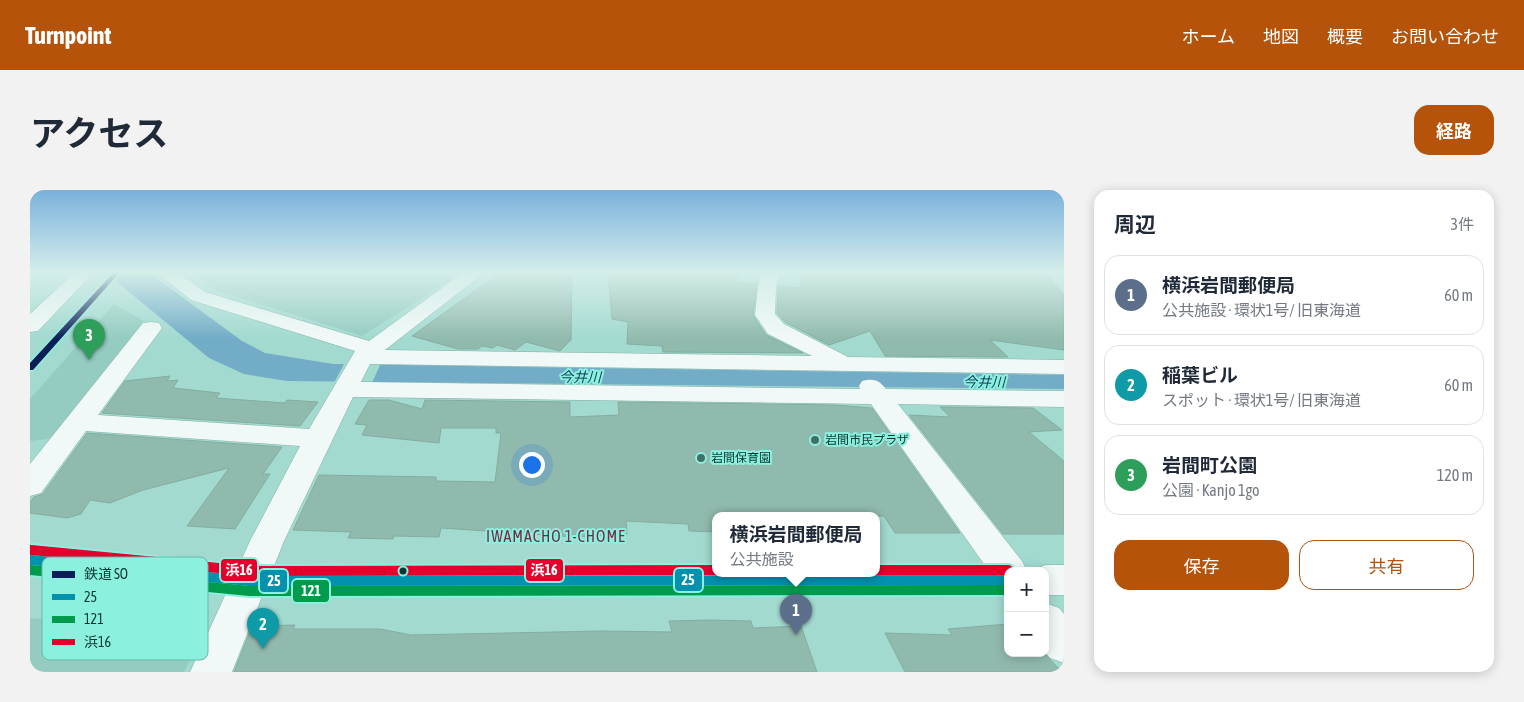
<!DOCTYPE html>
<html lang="ja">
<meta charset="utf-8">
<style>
body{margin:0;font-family:"Asap Condensed","Noto Sans JP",sans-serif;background:#f2f2f3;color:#1f2937}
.controls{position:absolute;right:15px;bottom:15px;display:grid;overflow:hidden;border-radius:10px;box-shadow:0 2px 12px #0003}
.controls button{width:45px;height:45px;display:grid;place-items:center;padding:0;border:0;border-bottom:1px solid #e0e1e3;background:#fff;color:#1f2937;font:25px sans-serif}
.you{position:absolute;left:501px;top:274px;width:18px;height:18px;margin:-12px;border:4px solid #fff;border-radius:50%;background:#1a73e8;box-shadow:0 0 0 8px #1a73e833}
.badge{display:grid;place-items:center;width:32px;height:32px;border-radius:50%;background:#b45309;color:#fff;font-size:16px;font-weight:700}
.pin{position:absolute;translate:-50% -41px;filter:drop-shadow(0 1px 2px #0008)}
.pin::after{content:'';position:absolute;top:26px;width:18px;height:15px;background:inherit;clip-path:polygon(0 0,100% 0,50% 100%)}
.popup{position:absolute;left:682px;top:322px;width:168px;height:65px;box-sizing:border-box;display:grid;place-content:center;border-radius:10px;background:#fff;filter:drop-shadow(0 1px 4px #0005);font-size:16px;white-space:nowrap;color:#747a83}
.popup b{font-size:19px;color:#1f2937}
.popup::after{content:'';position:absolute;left:50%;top:100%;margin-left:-10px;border:10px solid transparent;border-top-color:#fff}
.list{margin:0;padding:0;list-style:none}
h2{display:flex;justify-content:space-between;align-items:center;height:65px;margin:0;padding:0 20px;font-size:21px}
h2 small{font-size:16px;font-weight:400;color:#747a83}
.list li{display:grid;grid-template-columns:32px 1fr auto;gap:15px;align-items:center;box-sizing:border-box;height:80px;margin:0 10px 10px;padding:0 10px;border:1px solid #e0e1e3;border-radius:15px}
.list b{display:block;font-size:19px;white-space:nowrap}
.list p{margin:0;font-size:16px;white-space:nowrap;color:#747a83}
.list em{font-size:16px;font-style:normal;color:#747a83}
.actions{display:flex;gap:10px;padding:15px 20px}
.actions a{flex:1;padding:11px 0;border:1px solid #b45309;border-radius:15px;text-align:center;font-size:18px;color:#b45309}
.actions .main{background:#b45309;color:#fff}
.map{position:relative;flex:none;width:1034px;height:482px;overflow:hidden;border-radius:15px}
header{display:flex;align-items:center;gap:30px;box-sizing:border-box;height:70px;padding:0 25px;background:#b45309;color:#fff}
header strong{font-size:24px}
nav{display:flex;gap:28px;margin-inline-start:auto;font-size:18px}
.intro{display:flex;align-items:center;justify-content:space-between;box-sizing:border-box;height:120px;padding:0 30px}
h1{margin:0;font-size:35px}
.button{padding:12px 22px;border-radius:15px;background:#b45309;color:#fff;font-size:18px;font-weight:700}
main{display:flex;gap:30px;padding:0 30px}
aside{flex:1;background:#fff;border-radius:15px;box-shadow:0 2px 12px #0003}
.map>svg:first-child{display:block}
.green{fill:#94ccc1}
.water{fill:#72acc7}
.pier{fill:#a2dad0}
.building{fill:#91baae;stroke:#84ada1}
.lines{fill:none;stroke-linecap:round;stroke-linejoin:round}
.minor-casing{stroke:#82afa7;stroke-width:1}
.tertiary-casing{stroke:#82afa7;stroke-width:1}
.minor{fill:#f1f9f8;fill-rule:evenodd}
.tertiary{fill:#f1f9f8;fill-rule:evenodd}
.bus-1-casing{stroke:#8cf0df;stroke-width:14}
.bus-2-casing{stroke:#8cf0df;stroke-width:14}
.bus-3-casing{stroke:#8cf0df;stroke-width:14}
.bus-1{stroke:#0292ae;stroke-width:10}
.bus-2{stroke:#019b4e;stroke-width:10}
.bus-3{stroke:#e4002b;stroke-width:10}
.rail-1-casing{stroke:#8cf0df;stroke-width:3}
.rail-1{fill:#0c1e56;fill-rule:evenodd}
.poi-dot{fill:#3f7068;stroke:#8cf0df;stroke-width:2}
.bus-dot{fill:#093730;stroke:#8cf0df;stroke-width:2}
.labels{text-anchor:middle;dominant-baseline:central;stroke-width:4;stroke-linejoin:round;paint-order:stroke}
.poi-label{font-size:12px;fill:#093730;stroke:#8cf0df;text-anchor:start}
.water-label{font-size:14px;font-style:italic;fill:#14415f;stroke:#8cf0df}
.near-neighbourhood-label{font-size:16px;letter-spacing:1px;fill:#722d44;stroke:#8cf0df}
.key{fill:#8cf0df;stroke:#65b8aa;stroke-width:1}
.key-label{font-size:14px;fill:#093730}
.line-badge{stroke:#8cf0df;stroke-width:2}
.badge-label{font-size:14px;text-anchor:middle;font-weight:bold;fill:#fff}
</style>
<header>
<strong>Turnpoint</strong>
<nav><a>ホーム</a><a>地図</a><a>概要</a><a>お問い合わせ</a></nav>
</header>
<div class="intro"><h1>アクセス</h1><a class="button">経路</a></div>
<main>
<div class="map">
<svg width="1034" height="482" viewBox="0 0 1034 482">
<rect width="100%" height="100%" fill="#a2dad0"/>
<g class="green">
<polygon points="159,82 434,82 332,146 185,100"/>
<polygon points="84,114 114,131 24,248 0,251 0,209"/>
<polygon points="0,428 173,441 154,482 0,482"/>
</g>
<polygon class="water" points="75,82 118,82 212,151 235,163 303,174 1034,185 1034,199 257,191 214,184 179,168"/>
<polygon class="pier" points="315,172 351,173 341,195 303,195"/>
<g class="building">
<polygon points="471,82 542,82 541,150 530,161 496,152 485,160 467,155 463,158 452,156 448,159 428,159 382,146"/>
<polygon points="578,82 711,82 706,92 727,94 723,125 736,145 773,163 633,162 632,156 597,154 598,132 582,129"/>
<polygon points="771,82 1014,82 1034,105 1034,160 960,150 978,167 855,166 840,141 799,155 755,132 747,123 748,96 770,98"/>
<polygon points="140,186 137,191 148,190 143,198 190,203 186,208 255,213 257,210 288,212 270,236 72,223 95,191"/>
<polygon points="339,210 359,210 392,219 395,210 540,212 540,227 589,225 588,212 806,215 842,218 930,343 865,343 854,326 686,326 686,342 659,341 658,334 596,331 597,344 545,347 411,338 409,347 364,346 363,349 318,348 321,342 263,340 289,285 406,287 406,291 465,292 471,243 466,243 466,238 411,238 409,253 332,245 337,235 325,234"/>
<polygon points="910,217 1003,218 1032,240 999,242 1034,271 1034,344 973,344 879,225 920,227"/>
<polygon points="57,243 252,257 233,284 240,284 205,339 157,336 199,278 113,300 80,313 60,310 51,324 37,328 0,323 0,312 4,307 13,304"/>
<polygon points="680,430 721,431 723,438 771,436 787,482 204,482 222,436 265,435 263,439 350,439 381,445 571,441 642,442 639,431"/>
<polygon points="978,434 978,463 1014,463 1032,482 875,482 855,443 922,445 918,439"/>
</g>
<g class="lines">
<g class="minor-casing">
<g id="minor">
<polygon points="45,82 64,82 8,141 0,142 0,124"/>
<path d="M126 82H147L175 102 339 151 434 82H455L355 160 782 166 738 144 725 125 728 97 732 82H750L746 97 745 124 754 134 818 167 1034 170V184L340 174 331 192 830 199 829 196 832 191C844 188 849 190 856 199L1034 201V217L868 214 992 371 997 381H978V395L966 391 841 214 323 207 254 351 202 482H160L220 351 270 256 56 241 11 303 0 306V274L113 133 121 132 129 133 132 138 68 225 279 239 325 161 161 110Z"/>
<polygon points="1015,413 1029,418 1034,424 1034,473 1020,468 1015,462"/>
</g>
</g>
<g class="tertiary-casing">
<g id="tertiary">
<polygon points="0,356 220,376 686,375 686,384 846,384 846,375 978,375 992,381 978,381 978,405 220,406 0,384"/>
<polygon points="1015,375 1034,375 1034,405 1015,405 1015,381 1001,381"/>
</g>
</g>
<use href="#minor" class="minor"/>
<use href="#tertiary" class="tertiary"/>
<g class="bus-1-casing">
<polyline id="bus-1" points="0,370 220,391 978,390"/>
</g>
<g class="bus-2-casing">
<polyline id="bus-2" points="0,380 220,401 978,400"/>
</g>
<g class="bus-3-casing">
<g id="bus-3">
<polyline points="1,360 220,381 686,380"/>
<polyline points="846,380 978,380"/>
</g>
</g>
<use href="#bus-1" class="bus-1"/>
<use href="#bus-2" class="bus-2"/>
<use href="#bus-3" class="bus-3"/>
<g class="rail-1-casing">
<polygon id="rail-1" points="84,82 90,82 3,180 0,180 0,173"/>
</g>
<use href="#rail-1" class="rail-1"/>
</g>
<linearGradient id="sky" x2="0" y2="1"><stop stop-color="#79b1db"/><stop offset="0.55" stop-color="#d5eeea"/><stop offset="1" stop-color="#d5eeea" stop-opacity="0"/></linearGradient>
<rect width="1034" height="149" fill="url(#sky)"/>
<g class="poi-dot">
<circle cx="785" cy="250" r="5"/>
<circle cx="671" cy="268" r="5"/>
</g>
<circle class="bus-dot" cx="373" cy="381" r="4.5"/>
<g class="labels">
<g class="poi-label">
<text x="795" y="250">岩間市民プラザ</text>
<text x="681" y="268">岩間保育園</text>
</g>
<g class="water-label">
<text transform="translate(550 187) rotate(1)">今井川</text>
<text transform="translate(954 192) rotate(1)">今井川</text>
</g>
<g class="near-neighbourhood-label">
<text x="526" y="346">IWAMACHO 1-CHOME</text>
</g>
</g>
<rect x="12" y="367" width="166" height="103" rx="8" class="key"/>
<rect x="22" y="381" width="23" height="7" fill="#0c1e56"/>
<rect x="22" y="404" width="23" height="6" fill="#0292ae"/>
<rect x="22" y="426" width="23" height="7" fill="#019b4e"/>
<rect x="22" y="449" width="23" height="6" fill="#e4002b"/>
<g class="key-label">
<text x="54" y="389">鉄道 SO</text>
<text x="54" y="412">25</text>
<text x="54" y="434">121</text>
<text x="54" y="457">浜16</text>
</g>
<g class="line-badge">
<rect x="190" y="368" width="38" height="24" rx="5" fill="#e4002b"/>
<rect x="495" y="368" width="39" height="24" rx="5" fill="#e4002b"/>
<rect x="644" y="378" width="29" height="24" rx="5" fill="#0292ae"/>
<rect x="229" y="379" width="29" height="24" rx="5" fill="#0292ae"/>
<rect x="262" y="389" width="38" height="24" rx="5" fill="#019b4e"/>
</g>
<g class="badge-label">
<text x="209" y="385">浜16</text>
<text x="514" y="385">浜16</text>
<text x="658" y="395">25</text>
<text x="244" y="396">25</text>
<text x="281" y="406">121</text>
</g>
</svg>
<div class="controls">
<button>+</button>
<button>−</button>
</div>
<div class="you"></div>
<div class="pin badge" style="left:766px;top:445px;background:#5c6f8a">1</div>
<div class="popup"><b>横浜岩間郵便局</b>公共施設</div>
<div class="pin badge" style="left:233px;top:459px;background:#0f9aa8">2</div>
<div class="pin badge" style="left:59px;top:170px;background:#2e9e5b">3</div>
</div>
<aside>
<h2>周辺<small>3件</small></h2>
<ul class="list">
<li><span class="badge" style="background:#5c6f8a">1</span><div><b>横浜岩間郵便局</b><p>公共施設 · 環状1号/ 旧東海道</p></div><em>60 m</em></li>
<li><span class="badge" style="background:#0f9aa8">2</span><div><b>稲葉ビル</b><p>スポット · 環状1号/ 旧東海道</p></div><em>60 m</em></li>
<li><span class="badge" style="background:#2e9e5b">3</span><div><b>岩間町公園</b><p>公園 · Kanjo 1go</p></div><em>120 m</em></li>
</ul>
<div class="actions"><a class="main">保存</a><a>共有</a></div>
</aside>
</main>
